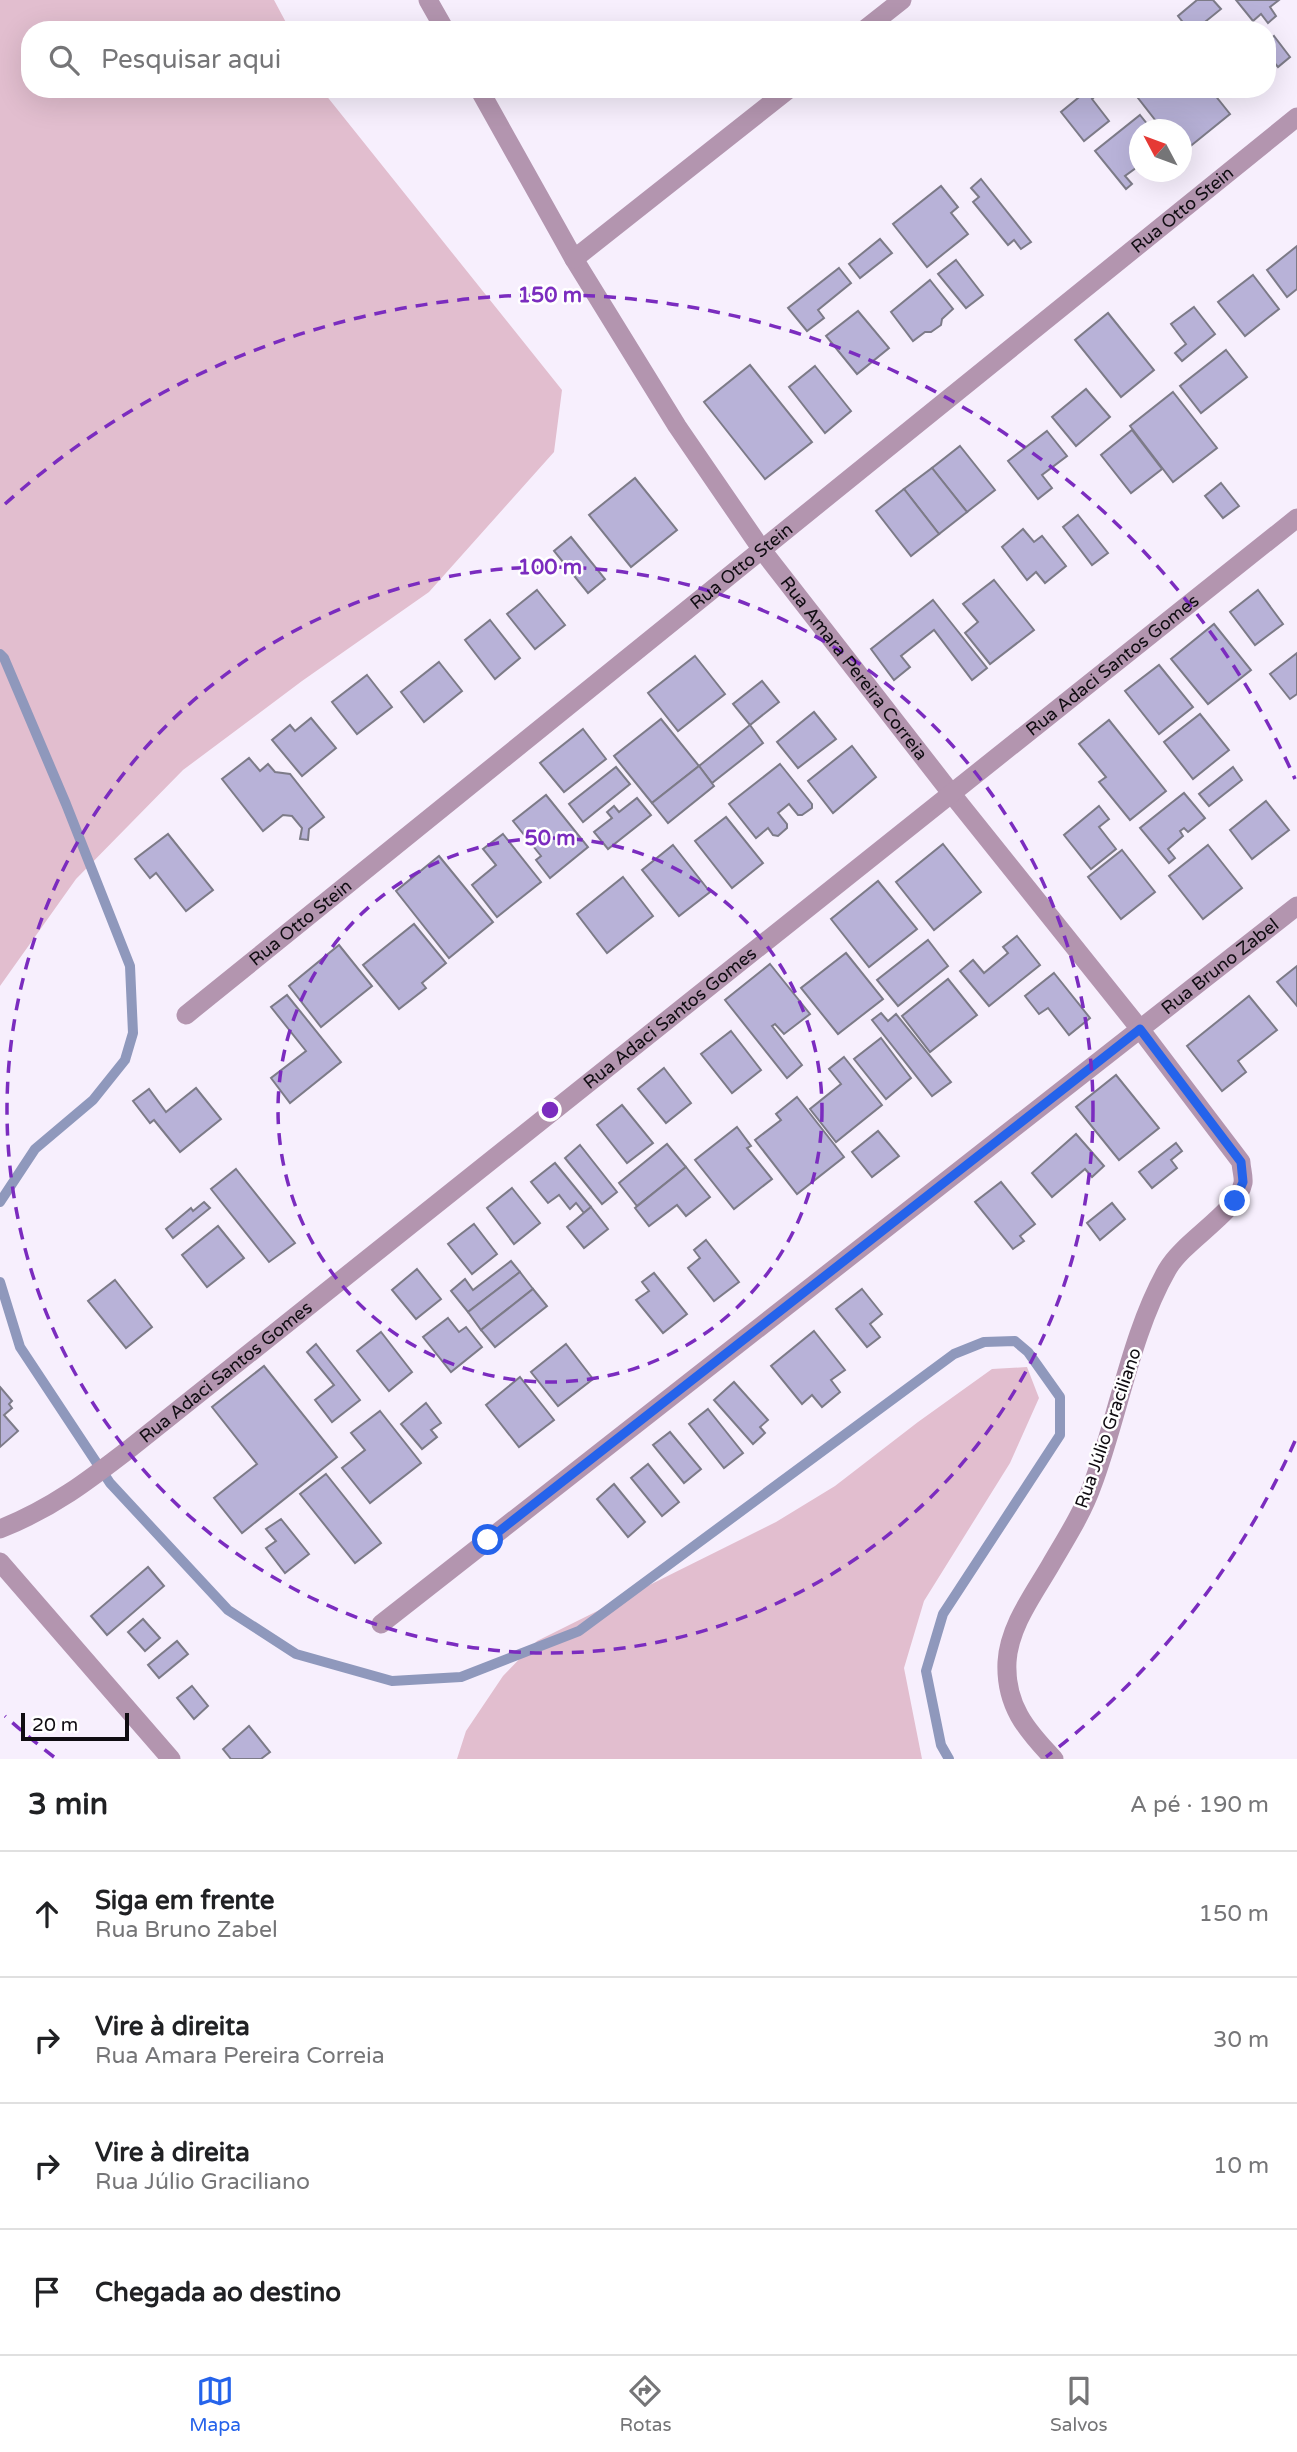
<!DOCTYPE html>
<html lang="pt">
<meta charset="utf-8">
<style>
body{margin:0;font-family:"Varela Round",sans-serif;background:#f6f6f6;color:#202124}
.compass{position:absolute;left:1129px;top:119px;width:63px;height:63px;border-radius:50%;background:#fff;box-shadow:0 7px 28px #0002;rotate:311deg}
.scale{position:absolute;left:21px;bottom:18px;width:108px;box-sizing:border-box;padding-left:7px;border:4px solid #100d12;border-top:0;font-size:19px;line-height:24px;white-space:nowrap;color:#100d12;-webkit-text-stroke:5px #fff;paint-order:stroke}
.stop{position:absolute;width:21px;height:21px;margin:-16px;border:5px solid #2563eb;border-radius:50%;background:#fff}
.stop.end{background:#2563eb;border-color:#fff;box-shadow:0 2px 7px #0008}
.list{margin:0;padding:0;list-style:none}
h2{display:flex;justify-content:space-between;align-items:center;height:91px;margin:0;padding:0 28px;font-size:30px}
h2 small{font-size:23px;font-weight:400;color:#757577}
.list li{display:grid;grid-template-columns:46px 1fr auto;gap:21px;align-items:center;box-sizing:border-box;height:126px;padding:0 28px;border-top:2px solid #e0e0e0}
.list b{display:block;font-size:26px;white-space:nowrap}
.list p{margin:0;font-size:23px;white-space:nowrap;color:#757577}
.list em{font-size:23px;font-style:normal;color:#757577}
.icon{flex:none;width:38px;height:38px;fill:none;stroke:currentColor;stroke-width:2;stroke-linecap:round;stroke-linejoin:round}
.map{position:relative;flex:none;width:1297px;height:1759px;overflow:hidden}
.search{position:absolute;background:#fff;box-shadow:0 7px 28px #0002;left:21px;right:21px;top:21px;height:77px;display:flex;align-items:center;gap:18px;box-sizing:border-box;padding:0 24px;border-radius:28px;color:#757577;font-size:26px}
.sheet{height:595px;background:#fff}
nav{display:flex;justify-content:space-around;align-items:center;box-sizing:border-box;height:98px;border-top:2px solid #e0e0e0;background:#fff;font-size:19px;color:#757577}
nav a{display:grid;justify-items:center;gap:4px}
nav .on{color:#2563eb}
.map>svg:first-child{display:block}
.green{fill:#e2becf}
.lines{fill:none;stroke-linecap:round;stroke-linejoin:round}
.stream{stroke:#8f98bc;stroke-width:10}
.building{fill:#b8b2d8;stroke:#7d7b88;stroke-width:2}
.minor{stroke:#b395af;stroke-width:19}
.route{stroke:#2563eb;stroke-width:9}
.ring{fill:none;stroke:#7b2cbf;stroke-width:3.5;stroke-dasharray:12 9}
.labels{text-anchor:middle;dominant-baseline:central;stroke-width:5;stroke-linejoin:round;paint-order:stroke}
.street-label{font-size:18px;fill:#100d12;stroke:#fff}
.centre{fill:#7b2cbf;stroke:#fff;stroke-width:3.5}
.ring-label{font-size:21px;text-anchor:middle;font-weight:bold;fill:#7b2cbf;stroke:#fff;stroke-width:5;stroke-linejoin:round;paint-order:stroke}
</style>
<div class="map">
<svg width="1297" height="1759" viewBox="0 0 1297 1759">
<rect width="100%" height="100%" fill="#f7effd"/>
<g class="green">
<polygon points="0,0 274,0 290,30 30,30 30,89 321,89 562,390 554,452 429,592 302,681 183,770 76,879 0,986"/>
<polygon points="1027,1367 1039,1398 1010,1463 924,1601 904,1668 922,1759 457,1759 466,1731 503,1676 537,1641 776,1522 835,1486 918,1422 992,1369"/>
</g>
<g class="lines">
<g class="stream">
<polyline points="0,654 4,658 66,804 130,966 133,1033 125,1060 93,1100 35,1149 0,1202"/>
<polyline points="0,1282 20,1347 110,1483 228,1610 296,1654 392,1681 461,1677 579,1631 954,1354 984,1342 1015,1341 1028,1352 1060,1397 1060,1435 943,1614 926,1671 941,1745 949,1759"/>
</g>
</g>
<g class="building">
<polygon points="1197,0 1213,0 1221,9 1195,30 1189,30 1178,16"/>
<polygon points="1236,0 1279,0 1270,7 1276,16 1268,23 1261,14 1253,21"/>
<polygon points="1274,36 1290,57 1278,67 1267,54 1267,41"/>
<polygon points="1089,89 1101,91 1092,99 1109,121 1084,141 1061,112"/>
<polygon points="1131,89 1210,89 1230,114 1182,153 1182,130 1163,130"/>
<polygon points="1140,115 1152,130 1140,130 1140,165 1125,176 1132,184 1126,189 1095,151"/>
<polygon points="981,179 1031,242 1021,249 1014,240 1008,245 973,202 979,197 971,188"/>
<polygon points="941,186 958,207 951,213 968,234 927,267 893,224"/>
<polygon points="880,239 892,253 860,278 849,264"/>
<polygon points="1297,246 1297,289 1287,297 1267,270"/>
<polygon points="956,260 983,295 966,308 938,274"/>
<polygon points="839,268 851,283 818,310 824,318 807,331 788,308"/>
<polygon points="1253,275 1279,309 1245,336 1218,302"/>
<polygon points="930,280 953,309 942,319 941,325 931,332 925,332 913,341 891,312"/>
<polygon points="1194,307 1215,334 1182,361 1175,353 1186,344 1171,324"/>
<polygon points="858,311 889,348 857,374 826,336"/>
<polygon points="1108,313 1154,370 1121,397 1075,340"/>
<polygon points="1226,350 1247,377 1201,413 1180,386"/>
<polygon points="750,365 812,442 765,479 704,402"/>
<polygon points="815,366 851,411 825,433 789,387"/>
<polygon points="1086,389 1110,417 1076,446 1052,417"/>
<polygon points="1173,392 1217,448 1173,482 1130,426"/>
<polygon points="1132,430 1162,469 1131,493 1101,455"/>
<polygon points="1047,431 1067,456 1042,475 1052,488 1038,499 1008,461"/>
<polygon points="960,446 995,490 967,512 932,468"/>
<polygon points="932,468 967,512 939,534 904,489"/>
<polygon points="635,478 677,530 631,567 589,515"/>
<polygon points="1221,483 1239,506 1223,518 1205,496"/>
<polygon points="904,489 939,534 911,556 876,511"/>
<polygon points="1078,515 1108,553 1092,565 1063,527"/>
<polygon points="1023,529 1034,542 1042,536 1066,566 1045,583 1036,572 1027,580 1002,547"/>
<polygon points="571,537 605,579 588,593 554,551"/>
<polygon points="994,580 1034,630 990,664 965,633 978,622 963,604"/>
<polygon points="537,590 565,625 535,649 507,614"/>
<polygon points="1258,590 1283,624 1255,645 1230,612"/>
<polygon points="933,600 987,668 972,680 934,630 901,656 910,667 894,680 871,649"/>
<polygon points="490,620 520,658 495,679 465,640"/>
<polygon points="1214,624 1251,670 1208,704 1171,659"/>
<polygon points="1297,653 1297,694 1290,699 1270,674"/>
<polygon points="695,656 725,694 678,731 648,693"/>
<polygon points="439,662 462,691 424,722 401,692"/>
<polygon points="1159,665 1193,707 1159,734 1125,691"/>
<polygon points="367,675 392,707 357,734 332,702"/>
<polygon points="762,681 779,702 750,725 733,704"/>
<polygon points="814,712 836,739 798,768 777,742"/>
<polygon points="1200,714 1229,750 1193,779 1164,742"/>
<polygon points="311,718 336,748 302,776 272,740 290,725 295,731"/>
<polygon points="661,719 699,766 652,803 614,756"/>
<polygon points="1109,720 1166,791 1130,820 1099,782 1106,777 1079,744"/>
<polygon points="750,725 763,743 712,783 699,766"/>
<polygon points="583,729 606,759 564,792 540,763"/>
<polygon points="852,746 876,777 833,813 808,781"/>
<polygon points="249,758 260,771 268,764 275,772 290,774 324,817 309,829 308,840 300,839 302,828 292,816 283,815 263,831 222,779"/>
<polygon points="780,764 812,804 812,808 802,815 798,815 789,804 778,813 787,824 787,828 778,836 773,835 768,828 756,838 729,804"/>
<polygon points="699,766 714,786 668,823 652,803"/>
<polygon points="616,767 630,784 583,822 569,804"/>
<polygon points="1233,767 1242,780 1209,806 1199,794"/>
<polygon points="1184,793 1205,818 1188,832 1184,828 1180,831 1183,836 1168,849 1175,858 1169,863 1140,828"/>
<polygon points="546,795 588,847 550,878 536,860 541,856 513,821"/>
<polygon points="637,798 651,815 608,849 594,832 612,818 607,812 614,806 619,812"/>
<polygon points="1266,801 1289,830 1252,859 1230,830"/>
<polygon points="1099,806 1109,819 1099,827 1116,849 1091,869 1064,835"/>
<polygon points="726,817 763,863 732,888 695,841"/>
<polygon points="168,834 213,890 186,911 156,873 150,878 135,859"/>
<polygon points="503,834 541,882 497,917 472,885 496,865 483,849"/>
<polygon points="943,844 981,892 934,930 896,882"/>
<polygon points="673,845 710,892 679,916 642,870"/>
<polygon points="1208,845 1242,888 1203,919 1169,876"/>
<polygon points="1122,850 1155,892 1121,919 1088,877"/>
<polygon points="439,856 493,922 449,958 396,891"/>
<polygon points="623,877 653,916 607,953 577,914"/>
<polygon points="878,881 917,929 869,967 831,919"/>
<polygon points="414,924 446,963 422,983 426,988 399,1009 363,965"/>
<polygon points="1017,936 1040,965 989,1006 960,971 973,960 984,973 1008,953 1003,947"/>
<polygon points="928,940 948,966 898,1006 877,980"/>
<polygon points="339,945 372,986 321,1027 289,986"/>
<polygon points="846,953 883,999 838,1034 801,988"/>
<polygon points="770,964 810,1014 784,1034 775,1024 772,1026 802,1065 787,1078 725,1000"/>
<polygon points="1297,966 1297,1006 1277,982"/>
<polygon points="1054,973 1090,1018 1069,1035 1048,1008 1039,1014 1025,996"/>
<polygon points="948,979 977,1015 930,1052 902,1016"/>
<polygon points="287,995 341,1062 290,1103 271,1078 306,1051 271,1007"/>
<polygon points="1249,996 1277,1030 1238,1061 1246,1072 1222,1091 1187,1046"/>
<polygon points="881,1013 888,1021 896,1014 951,1082 932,1096 872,1020"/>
<polygon points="731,1031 761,1070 732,1093 701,1054"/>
<polygon points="881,1038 911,1078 886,1099 854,1059"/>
<polygon points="844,1057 882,1105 836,1142 810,1109 841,1084 829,1069"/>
<polygon points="664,1068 691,1103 666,1123 638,1089"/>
<polygon points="1116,1075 1159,1128 1119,1160 1076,1107"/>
<polygon points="196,1088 221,1119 180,1152 154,1120 150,1123 133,1101 149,1089 166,1112"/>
<polygon points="797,1097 844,1157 797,1194 755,1140 781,1120 776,1114"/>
<polygon points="622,1105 653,1143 627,1163 597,1125"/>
<polygon points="737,1127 751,1146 747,1148 772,1179 734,1209 695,1160"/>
<polygon points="878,1131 899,1156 872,1177 852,1152"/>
<polygon points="1076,1134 1104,1166 1092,1177 1085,1169 1052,1197 1032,1173"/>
<polygon points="1176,1143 1182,1151 1171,1160 1177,1168 1152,1188 1139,1172"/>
<polygon points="667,1144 686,1167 637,1206 619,1183"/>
<polygon points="580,1145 617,1192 602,1204 565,1158"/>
<polygon points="555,1163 591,1207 584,1213 576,1203 570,1209 559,1195 548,1203 531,1182"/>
<polygon points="686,1167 710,1197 686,1216 677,1205 649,1226 635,1208"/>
<polygon points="236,1169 295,1243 269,1262 211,1189"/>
<polygon points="1001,1182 1035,1224 1020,1236 1024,1241 1013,1249 975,1202"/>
<polygon points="512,1188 540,1223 514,1244 487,1208"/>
<polygon points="204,1202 210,1208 173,1238 166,1229 191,1208 193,1211"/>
<polygon points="1112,1203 1125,1219 1100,1240 1087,1223"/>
<polygon points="591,1207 608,1229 584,1248 567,1227"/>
<polygon points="474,1224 497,1254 472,1274 448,1244"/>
<polygon points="218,1226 244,1258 207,1287 182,1255"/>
<polygon points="706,1240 739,1282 714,1301 688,1268 700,1258 694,1250"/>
<polygon points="511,1261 520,1272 468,1312 451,1291 465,1279 473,1290"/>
<polygon points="417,1269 441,1299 416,1319 392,1290"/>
<polygon points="520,1272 533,1289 481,1330 468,1312"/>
<polygon points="654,1273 687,1314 663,1333 636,1300 649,1291 642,1282"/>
<polygon points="115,1280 152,1327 126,1348 88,1301"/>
<polygon points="533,1289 547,1306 495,1347 481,1330"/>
<polygon points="862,1289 882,1314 870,1324 880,1337 867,1347 836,1309"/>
<polygon points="448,1318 459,1332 466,1327 482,1347 451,1372 423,1337"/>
<polygon points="814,1331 845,1370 831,1380 840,1392 822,1407 812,1395 802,1404 771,1366"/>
<polygon points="381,1332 412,1372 389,1391 357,1351"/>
<polygon points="316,1344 360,1400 332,1422 315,1400 334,1385 307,1352"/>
<polygon points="566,1344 593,1379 558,1406 531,1372"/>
<polygon points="264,1366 337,1457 242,1533 214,1498 257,1464 212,1407"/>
<polygon points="520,1377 554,1420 519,1447 486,1405"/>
<polygon points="734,1382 768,1420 760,1427 765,1433 753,1444 714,1400"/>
<polygon points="0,1387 12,1401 9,1404 12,1408 4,1415 18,1431 0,1447"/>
<polygon points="426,1403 441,1423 431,1430 437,1437 422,1449 401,1424"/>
<polygon points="708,1409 743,1453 724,1468 689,1424"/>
<polygon points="380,1411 421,1463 370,1503 342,1468 365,1450 351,1433"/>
<polygon points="670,1432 701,1469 684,1483 653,1445"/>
<polygon points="648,1464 679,1502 662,1516 631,1478"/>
<polygon points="326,1474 381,1543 355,1563 300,1494"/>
<polygon points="614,1484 645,1522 628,1537 597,1499"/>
<polygon points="281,1519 309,1554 285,1573 266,1548 276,1541 266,1529"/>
<polygon points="148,1567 164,1586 107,1635 91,1616"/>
<polygon points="143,1619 160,1638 145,1651 128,1632"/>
<polygon points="177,1641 188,1654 159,1678 148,1665"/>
<polygon points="192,1686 208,1706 194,1719 177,1698"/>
<polygon points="249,1726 270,1752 261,1759 231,1759 223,1749"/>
</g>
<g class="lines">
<g class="minor">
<polyline points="428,0 445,30"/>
<polyline points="864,30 902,0"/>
<path id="s1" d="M479 89 574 259 677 426 762 550 951 793 1140 1029 1241 1162C1241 1168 1244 1177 1243 1183 1237 1213 1184 1240 1167 1270 1131 1333 1118 1417 1092 1486 1082 1514 1065 1540 1050 1566 1033 1595 1009 1627 1007 1662 1005 1705 1026 1730 1054 1759"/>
<polyline points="574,259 789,89"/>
<path id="s2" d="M186 1015 1297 117"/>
<path id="s3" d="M0 1529C53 1508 89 1480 133 1446L1297 518"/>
<polyline points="0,1562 171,1759"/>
<path id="s4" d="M381 1624 1297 906"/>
</g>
</g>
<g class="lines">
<polyline class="route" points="488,1540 1140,1029 1241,1162 1243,1182 1235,1201"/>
</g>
<g class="ring">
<circle cx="550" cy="1110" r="272"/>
<circle cx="550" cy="1110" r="543"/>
<path d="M1295 1441A815 815 0 0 1 1046 1757M54 1757A815 815 0 0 1 5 1716M5 504A815 815 0 0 1 1295 779"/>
</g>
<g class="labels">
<g class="street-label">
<text stroke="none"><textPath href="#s2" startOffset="1281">Rua Otto Stein</textPath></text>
<text stroke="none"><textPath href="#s2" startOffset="714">Rua Otto Stein</textPath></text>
<text stroke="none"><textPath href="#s3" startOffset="1410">Rua Adaci Santos Gomes</textPath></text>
<text stroke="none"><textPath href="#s1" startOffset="691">Rua Amara Pereira Correia</textPath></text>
<text stroke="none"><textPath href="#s2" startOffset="147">Rua Otto Stein</textPath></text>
<text stroke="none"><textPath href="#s4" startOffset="1066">Rua Bruno Zabel</textPath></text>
<text stroke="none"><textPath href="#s3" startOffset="844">Rua Adaci Santos Gomes</textPath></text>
<text stroke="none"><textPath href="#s3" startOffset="276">Rua Adaci Santos Gomes</textPath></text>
<text transform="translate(1108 1428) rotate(-71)">Rua Júlio Graciliano</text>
</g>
</g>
<circle cx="550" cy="1110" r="10" class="centre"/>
<g class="ring-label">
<text x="550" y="302">150 m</text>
<text x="550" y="574">100 m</text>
<text x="550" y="845">50 m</text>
</g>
</svg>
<svg class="compass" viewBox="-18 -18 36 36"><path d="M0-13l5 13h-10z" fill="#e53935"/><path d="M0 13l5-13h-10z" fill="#757577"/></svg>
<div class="scale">20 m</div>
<div class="stop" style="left:488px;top:1540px"></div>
<div class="stop end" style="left:1235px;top:1201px"></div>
<div class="search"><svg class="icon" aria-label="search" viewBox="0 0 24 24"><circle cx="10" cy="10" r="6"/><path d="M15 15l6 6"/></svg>Pesquisar aqui</div>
</div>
<section class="sheet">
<h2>3 min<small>A pé · 190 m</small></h2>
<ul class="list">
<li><svg class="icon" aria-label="ahead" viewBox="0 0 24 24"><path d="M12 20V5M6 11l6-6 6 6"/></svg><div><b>Siga em frente</b><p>Rua Bruno Zabel</p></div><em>150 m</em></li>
<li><svg class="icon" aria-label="right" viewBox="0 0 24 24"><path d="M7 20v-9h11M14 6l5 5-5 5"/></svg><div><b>Vire à direita</b><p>Rua Amara Pereira Correia</p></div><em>30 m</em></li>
<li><svg class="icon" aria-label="right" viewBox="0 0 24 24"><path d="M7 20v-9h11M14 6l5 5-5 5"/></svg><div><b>Vire à direita</b><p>Rua Júlio Graciliano</p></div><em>10 m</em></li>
<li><svg class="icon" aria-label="arrive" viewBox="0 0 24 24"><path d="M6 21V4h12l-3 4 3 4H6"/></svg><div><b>Chegada ao destino</b></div></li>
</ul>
</section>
<nav>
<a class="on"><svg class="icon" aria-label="map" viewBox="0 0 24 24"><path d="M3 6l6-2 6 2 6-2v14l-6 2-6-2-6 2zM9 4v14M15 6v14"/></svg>Mapa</a>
<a><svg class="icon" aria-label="directions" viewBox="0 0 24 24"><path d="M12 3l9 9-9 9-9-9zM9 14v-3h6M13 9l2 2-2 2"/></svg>Rotas</a>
<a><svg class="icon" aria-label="saved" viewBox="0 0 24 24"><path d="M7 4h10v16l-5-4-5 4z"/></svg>Salvos</a>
</nav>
